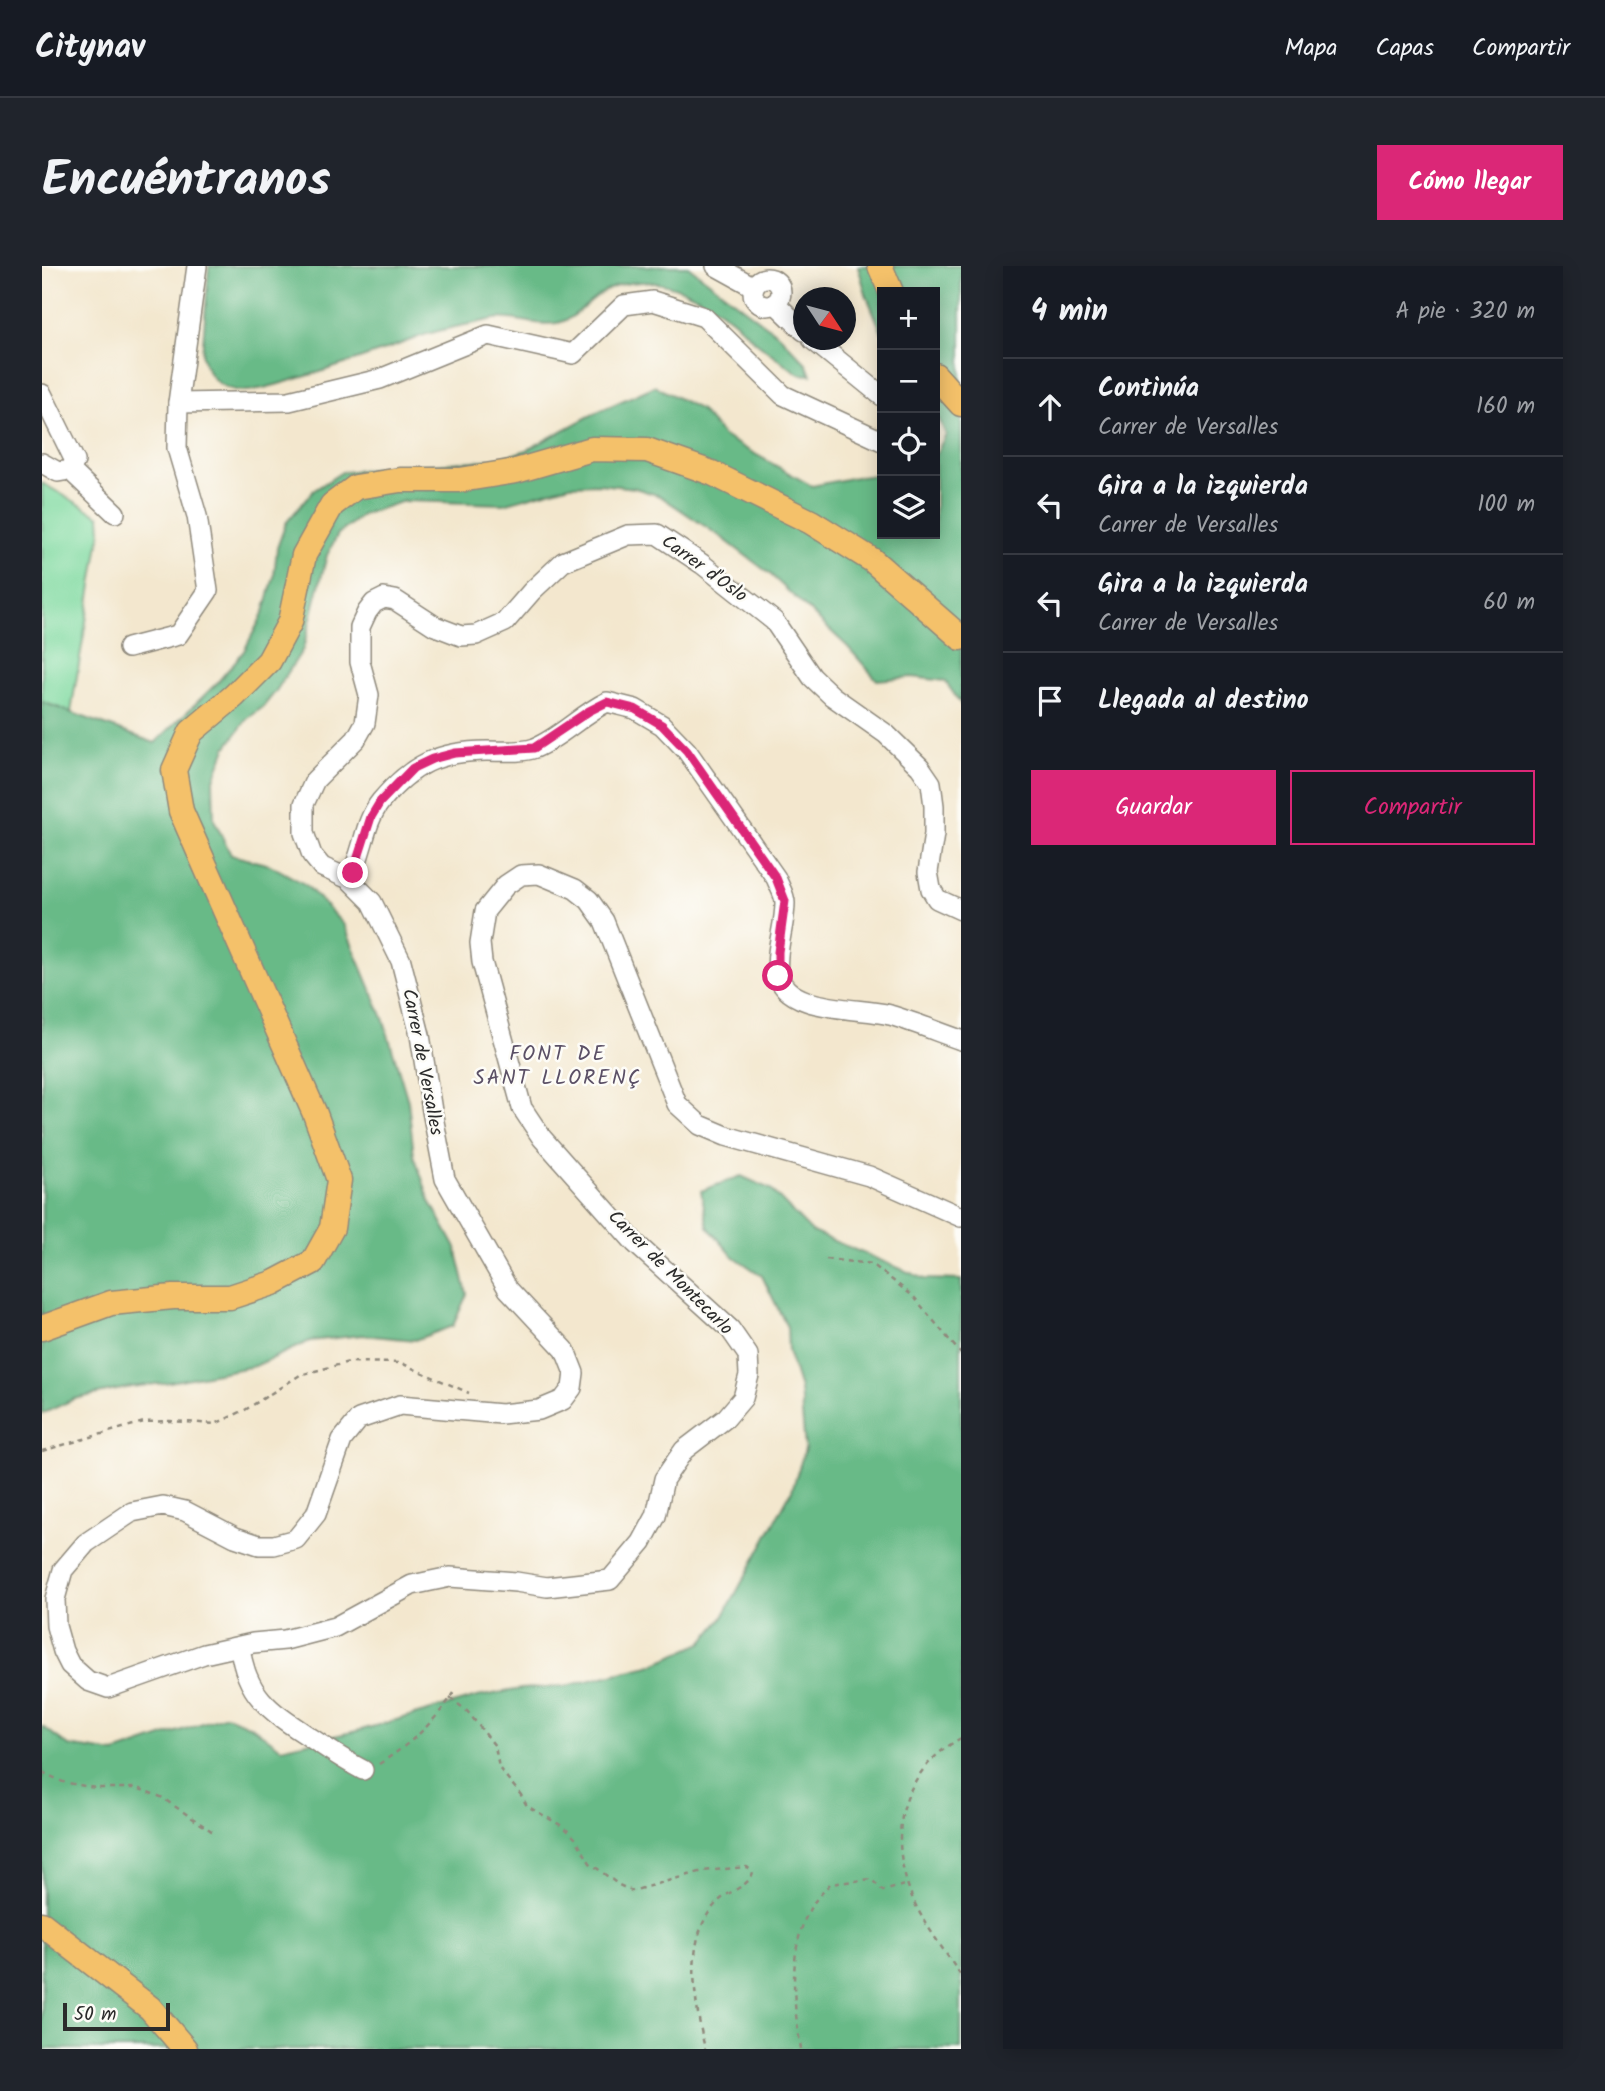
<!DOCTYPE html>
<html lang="es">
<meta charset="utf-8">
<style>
body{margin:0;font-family:Kalam,sans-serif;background:#20242c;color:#f1f3f6}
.controls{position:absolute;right:21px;top:21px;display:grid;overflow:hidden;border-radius:0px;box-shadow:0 4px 18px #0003}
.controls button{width:63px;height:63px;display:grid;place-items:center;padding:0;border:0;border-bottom:2px solid #363941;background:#171b24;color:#f1f3f6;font:35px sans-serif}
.compass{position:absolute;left:751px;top:21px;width:63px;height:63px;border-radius:50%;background:#171b24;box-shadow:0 4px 18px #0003;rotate:126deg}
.scale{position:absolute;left:21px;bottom:18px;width:107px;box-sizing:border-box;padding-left:7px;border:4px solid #2b2b2b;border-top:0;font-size:19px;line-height:24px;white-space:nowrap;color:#2b2b2b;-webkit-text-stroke:5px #fdfcf7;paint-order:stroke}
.stop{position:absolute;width:21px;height:21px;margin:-16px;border:5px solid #db2777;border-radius:50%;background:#fff}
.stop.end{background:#db2777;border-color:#fff;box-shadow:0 2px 7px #0008}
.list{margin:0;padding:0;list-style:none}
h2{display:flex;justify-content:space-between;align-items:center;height:91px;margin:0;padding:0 28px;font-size:30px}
h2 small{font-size:23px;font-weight:400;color:#9ea1a6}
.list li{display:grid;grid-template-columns:46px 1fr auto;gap:21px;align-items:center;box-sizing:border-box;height:98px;padding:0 28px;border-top:2px solid #363941}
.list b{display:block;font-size:26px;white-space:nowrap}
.list p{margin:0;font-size:23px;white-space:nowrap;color:#9ea1a6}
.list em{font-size:23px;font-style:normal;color:#9ea1a6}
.actions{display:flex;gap:14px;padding:21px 28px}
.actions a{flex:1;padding:16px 0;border:2px solid #db2777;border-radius:0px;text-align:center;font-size:24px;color:#db2777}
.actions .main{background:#db2777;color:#fff}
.icon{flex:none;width:38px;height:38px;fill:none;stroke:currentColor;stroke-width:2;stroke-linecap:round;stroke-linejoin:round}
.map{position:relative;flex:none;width:919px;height:1783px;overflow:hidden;border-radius:0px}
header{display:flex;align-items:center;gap:42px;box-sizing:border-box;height:98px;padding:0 35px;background:#171b24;border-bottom:2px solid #363941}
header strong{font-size:33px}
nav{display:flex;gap:38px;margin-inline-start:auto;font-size:24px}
.intro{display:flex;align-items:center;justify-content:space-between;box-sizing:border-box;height:168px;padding:0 42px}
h1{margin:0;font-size:49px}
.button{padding:18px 32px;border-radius:0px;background:#db2777;color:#fff;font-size:24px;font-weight:700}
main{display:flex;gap:42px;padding:0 42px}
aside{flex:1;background:#171b24;border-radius:0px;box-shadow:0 4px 18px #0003}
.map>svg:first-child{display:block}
.green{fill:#80daa1;stroke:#568266;stroke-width:2}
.forest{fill:#68ba87;stroke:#4a7259;stroke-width:2}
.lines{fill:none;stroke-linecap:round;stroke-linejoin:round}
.minor-casing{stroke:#8f897c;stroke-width:22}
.major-casing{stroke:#8f897c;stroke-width:27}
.path{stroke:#8f897c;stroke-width:2.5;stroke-dasharray:5 5;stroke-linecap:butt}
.minor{stroke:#fff;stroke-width:19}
.major{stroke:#f4c16a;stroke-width:24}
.route{stroke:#db2777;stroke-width:9}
.labels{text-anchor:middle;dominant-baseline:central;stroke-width:5;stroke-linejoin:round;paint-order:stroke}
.street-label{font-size:19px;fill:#2b2b2b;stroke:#fdfcf7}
.neighbourhood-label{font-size:21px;letter-spacing:2px;fill:#5b5066;stroke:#fdfcf7}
</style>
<header>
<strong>Citynav</strong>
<nav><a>Mapa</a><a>Capas</a><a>Compartir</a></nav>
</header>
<div class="intro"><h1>Encuéntranos</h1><a class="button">Cómo llegar</a></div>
<main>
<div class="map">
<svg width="919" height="1783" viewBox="0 0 919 1783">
<rect width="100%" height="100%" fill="#fdfcf7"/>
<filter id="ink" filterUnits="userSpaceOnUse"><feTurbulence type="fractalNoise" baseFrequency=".0143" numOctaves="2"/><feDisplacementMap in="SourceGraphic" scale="14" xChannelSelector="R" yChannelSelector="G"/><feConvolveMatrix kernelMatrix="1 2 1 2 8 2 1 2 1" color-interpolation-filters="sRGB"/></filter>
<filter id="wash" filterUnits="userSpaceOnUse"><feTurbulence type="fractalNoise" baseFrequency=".00686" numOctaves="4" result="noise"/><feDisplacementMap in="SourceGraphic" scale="28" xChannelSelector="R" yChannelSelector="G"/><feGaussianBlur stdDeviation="1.57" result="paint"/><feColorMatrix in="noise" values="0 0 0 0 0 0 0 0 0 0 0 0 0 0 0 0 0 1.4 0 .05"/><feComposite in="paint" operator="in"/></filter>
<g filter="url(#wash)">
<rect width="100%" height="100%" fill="#f3e7ce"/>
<polygon class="green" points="0,217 58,250 59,265 29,446 0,436"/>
<g class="forest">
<path d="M167 0H512C527 7 544 8 559 0H646L737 69 764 97 769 109 757 108C743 98 728 87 714 76 706 69 699 61 691 54 660 30 619 8 578 19 551 26 537 53 515 57 494 61 473 50 452 53 427 59 398 62 374 72 329 90 284 105 237 118 226 121 213 125 201 125 178 124 165 110 160 90Z"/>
<polygon points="816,0 919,0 919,438 903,415 870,411 835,414 806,381 728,308 679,271 618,230 593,222 557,218 528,219 462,238 362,235 322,248 296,268 285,289 261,383 234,425 221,441 205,453 184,482 171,516 172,554 189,589 228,599 264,619 302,659 341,752 366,835 372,889 388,935 414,982 425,1028 411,1060 373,1074 320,1069 268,1075 213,1100 122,1117 89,1121 32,1133 0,1148 0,436 113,477 175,417 202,385 222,346 232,311 235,282 244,257 271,225 300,206 455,193 485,184 555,146 613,120 657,143 681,170 770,220 814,211 840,209 840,268 893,268 893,189 904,169 893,144 893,26 840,26 840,67 824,28"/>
<polygon points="699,910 728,923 770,966 883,1013 919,1014 919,1783 0,1783 0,1460 27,1480 73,1487 184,1449 211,1461 239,1482 319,1464 435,1431 479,1423 524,1420 607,1400 660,1377 680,1353 750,1224 763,1183 758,1123 746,1085 745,1061 720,1010 690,989 666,961 659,925"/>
</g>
</g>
<g filter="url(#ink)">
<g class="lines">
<g class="minor-casing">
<g id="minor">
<polyline points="674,0 712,21"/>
<circle cx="725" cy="26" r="14"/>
<polyline points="733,37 762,65"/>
<polyline points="771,74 840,130"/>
<polyline points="0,128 33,195 28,204 16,206 0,197"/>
<polyline points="136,137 247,135 338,113 446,69 531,88 582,39 611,35 662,51 741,129 840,175"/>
<polyline points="28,204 73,247"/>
<polyline points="86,382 136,369 166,325 155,250 135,182 136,137 155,0"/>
<path d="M307 613C322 588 321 557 339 535 370 498 398 485 445 485 460 485 479 487 493 482 519 471 540 448 565 436L593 443 620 459 645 485 734 612C737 620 743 629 743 637 743 661 733 683 736 706 741 747 818 741 848 749 872 756 896 766 919 774"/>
<polyline points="919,644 895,633 889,623 886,606 892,568 892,540 889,517 878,501 844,468 790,430 770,411 732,355 660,298 615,268 586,269 521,296 490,325 463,356 434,369 419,370 393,360 353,334 342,332 332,337 325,346 318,361 318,396 327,429 323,457 314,473 273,514 262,538 262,567 270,589 280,601 307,613 330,636 359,695 378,769 390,845 403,913 466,1023 523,1084 532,1107 530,1122 521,1134 497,1144 459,1148 358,1139 317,1153 300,1174 274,1248 254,1273 232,1279 217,1279 193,1271 143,1245 121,1240 90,1246 44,1277 21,1304 13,1333 14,1360 21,1385 28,1399 46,1415 66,1422 162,1388 211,1377 243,1374 293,1361 370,1319 408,1311 474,1316 505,1321 568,1314 600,1276 614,1250 622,1213 642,1184 684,1152 701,1132 707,1109 706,1089 688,1063 593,977 500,872 480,842 440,696 438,677 443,645 464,619 479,609 497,608 533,623 547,634 562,655 635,838 658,859 684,870 827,910 919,951"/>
<path d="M198 1381C204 1431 230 1446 269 1472 286 1483 303 1495 321 1504"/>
</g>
</g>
<g class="major-casing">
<g id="major">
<polyline points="838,0 849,26"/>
<polyline points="893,109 919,138"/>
<polyline points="0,1062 69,1037 131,1031 188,1031 231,1017 271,996 290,962 297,914 273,848 139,545 132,504 149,466 192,430 227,395 248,356 262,289 290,239 314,221 358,214 418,214 474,205 550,183 605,184 670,207 769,256 830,294 919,372"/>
<polyline points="0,1658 108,1742 143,1783"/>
</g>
</g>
<g class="path">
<polyline points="784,993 830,998 872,1031 919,1088"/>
<polyline points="0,1185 102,1156 128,1155 173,1158 203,1144 258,1109 307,1096 359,1097 427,1127"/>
<path d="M408 1432 425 1445 453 1480 457 1502 479 1529 485 1540 522 1561 534 1573 548 1597 577 1619 590 1625 661 1605 705 1601 711 1606C708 1620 689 1624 679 1633 639 1667 653 1738 663 1783"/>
<path d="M919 1472C858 1506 845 1569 870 1631 879 1654 905 1688 919 1710"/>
<path d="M337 1498C368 1478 391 1458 412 1427"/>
<polyline points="0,1506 21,1516 53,1522 95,1522 119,1531 174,1568"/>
<path d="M759 1783C751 1736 745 1682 770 1639 775 1632 782 1625 788 1618L829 1613 841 1625 866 1618"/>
</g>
<use href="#minor" class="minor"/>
<use href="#major" class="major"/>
</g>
</g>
<g class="lines" filter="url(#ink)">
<polyline class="route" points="311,607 329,551 338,536 371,502 390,493 413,487 492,482 547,445 565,436 593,443 620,459 645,485 734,612 743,635 736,686 736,710"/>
</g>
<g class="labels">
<g class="street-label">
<text transform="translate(662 303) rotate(36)">Carrer d'Oslo</text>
<text transform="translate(380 796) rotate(79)">Carrer de Versalles</text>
<text transform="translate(628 1007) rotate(45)">Carrer de Montecarlo</text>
</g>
<g class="neighbourhood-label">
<text x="516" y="788">FONT DE<tspan x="516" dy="24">SANT LLORENÇ</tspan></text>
</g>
</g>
</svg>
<div class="controls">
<button>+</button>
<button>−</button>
<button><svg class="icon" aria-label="locate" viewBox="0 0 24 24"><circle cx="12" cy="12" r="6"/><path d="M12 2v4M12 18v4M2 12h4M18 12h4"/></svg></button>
<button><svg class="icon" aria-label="layers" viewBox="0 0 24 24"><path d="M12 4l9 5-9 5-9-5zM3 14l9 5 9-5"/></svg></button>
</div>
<svg class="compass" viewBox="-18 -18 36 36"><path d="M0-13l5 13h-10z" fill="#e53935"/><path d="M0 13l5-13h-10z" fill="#9ea1a6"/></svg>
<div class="scale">50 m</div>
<div class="stop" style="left:736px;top:710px"></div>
<div class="stop end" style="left:311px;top:607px"></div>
</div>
<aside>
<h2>4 min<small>A pie · 320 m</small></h2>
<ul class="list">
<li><svg class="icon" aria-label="ahead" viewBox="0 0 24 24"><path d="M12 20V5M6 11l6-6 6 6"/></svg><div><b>Continúa</b><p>Carrer de Versalles</p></div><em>160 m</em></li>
<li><svg class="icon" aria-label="left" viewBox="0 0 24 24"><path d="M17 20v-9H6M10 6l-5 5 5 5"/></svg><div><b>Gira a la izquierda</b><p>Carrer de Versalles</p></div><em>100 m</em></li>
<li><svg class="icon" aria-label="left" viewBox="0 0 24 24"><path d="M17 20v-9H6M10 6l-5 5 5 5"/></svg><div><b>Gira a la izquierda</b><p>Carrer de Versalles</p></div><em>60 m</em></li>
<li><svg class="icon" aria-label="arrive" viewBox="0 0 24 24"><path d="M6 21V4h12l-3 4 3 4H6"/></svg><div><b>Llegada al destino</b></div></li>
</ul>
<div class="actions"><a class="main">Guardar</a><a>Compartir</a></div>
</aside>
</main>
